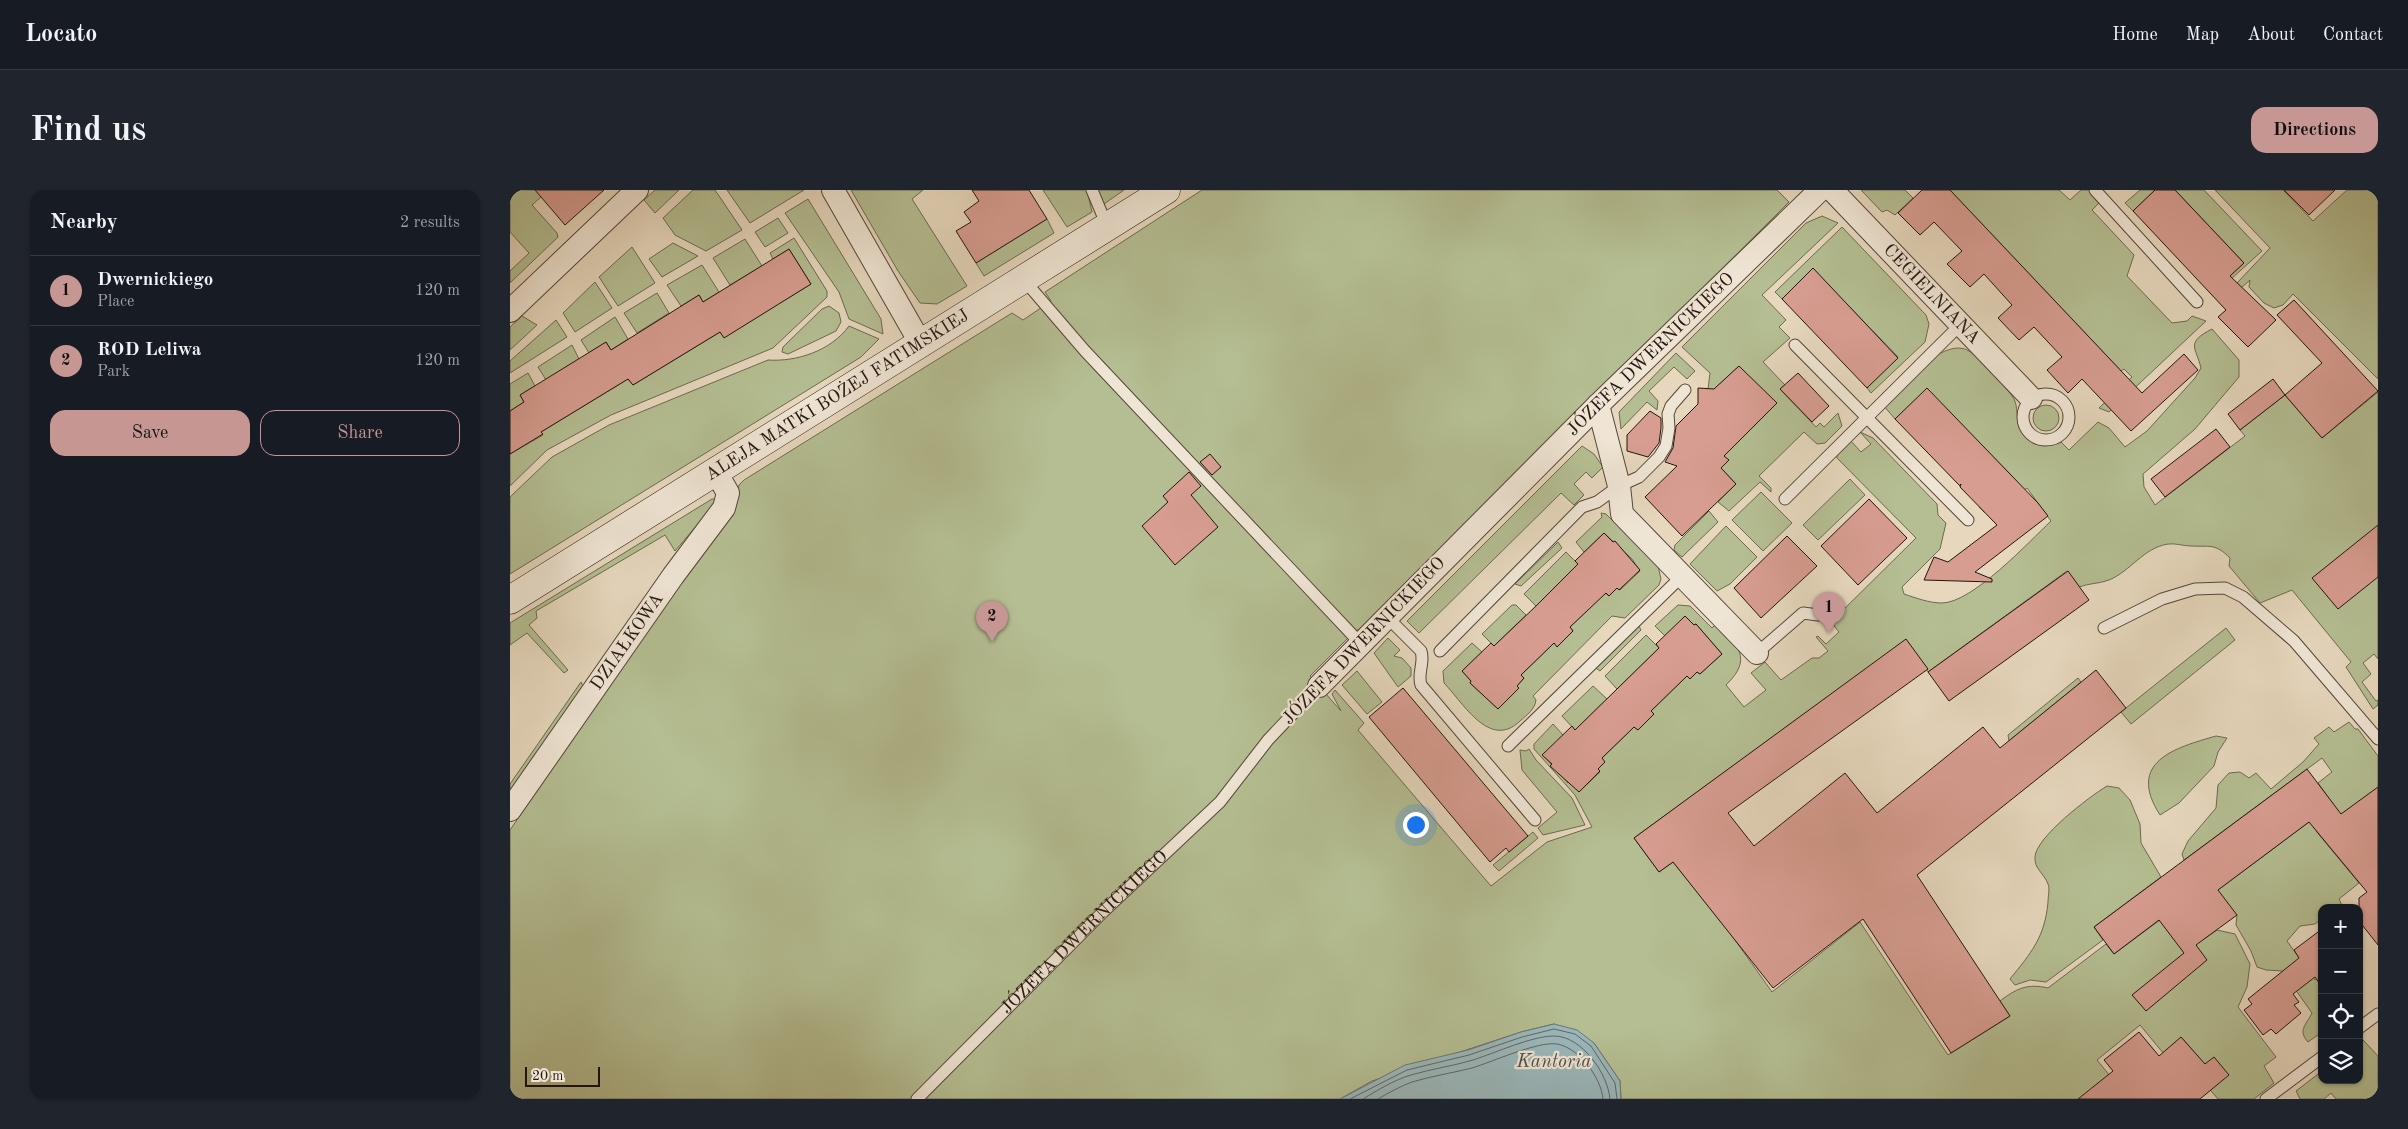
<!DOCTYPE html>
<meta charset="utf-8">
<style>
body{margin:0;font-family:"Old Standard TT",serif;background:#20242c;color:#f1f3f6}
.controls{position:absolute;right:15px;bottom:15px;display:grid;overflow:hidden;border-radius:10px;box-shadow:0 1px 4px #0004}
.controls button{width:45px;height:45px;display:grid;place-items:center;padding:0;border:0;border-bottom:1px solid #363941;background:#171b24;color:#f1f3f6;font:25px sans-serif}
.scale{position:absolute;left:15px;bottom:12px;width:75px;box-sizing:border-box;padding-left:5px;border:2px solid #24150f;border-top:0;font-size:14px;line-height:18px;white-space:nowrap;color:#24150f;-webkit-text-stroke:4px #efe5d4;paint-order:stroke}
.you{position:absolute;left:905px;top:634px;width:18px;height:18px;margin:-12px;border:4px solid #fff;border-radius:50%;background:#1a73e8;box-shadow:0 0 0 8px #1a73e833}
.badge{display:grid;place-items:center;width:32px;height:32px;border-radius:50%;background:#c59692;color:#111;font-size:16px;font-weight:700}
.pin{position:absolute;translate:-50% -41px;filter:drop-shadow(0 1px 2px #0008)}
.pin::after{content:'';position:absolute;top:26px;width:18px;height:15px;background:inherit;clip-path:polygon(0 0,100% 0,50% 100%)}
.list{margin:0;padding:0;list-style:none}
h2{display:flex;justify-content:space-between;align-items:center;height:65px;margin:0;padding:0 20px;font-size:21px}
h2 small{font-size:16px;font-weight:400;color:#9ea1a6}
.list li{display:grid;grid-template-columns:32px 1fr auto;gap:15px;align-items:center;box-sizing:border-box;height:70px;padding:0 20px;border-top:1px solid #363941}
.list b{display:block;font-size:19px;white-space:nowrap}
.list p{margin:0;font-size:16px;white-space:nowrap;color:#9ea1a6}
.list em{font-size:16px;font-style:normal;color:#9ea1a6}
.actions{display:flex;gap:10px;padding:15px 20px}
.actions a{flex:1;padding:11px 0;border:1px solid #c59692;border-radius:15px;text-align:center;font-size:18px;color:#c59692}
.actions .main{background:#c59692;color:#111}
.icon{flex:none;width:28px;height:28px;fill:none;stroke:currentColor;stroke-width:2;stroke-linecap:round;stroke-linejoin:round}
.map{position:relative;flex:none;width:1868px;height:909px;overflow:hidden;border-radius:15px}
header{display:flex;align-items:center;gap:30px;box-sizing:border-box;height:70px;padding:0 25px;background:#171b24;border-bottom:1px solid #363941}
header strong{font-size:24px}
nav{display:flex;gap:28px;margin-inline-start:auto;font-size:18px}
.intro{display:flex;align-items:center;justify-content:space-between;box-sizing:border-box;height:120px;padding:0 30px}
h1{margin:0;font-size:35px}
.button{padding:12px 22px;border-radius:15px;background:#c59692;color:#111;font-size:18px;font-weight:700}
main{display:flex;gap:30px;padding:0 30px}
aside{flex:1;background:#171b24;border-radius:15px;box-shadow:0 1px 4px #0004}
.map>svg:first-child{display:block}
.green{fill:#b4be92;stroke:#6c6a50}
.water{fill:#9ab7bb;stroke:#6b7676}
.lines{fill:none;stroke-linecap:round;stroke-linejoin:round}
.shore{stroke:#5f6665;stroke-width:1}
.building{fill:#d79d91;stroke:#24150f}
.lane-casing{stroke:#54463a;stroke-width:13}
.street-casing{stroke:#54463a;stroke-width:24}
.secondary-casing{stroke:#24150f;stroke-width:29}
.lane{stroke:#efe5d4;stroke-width:11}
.street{stroke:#efe5d4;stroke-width:22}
.secondary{stroke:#efe5d4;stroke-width:28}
.labels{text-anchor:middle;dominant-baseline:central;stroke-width:4.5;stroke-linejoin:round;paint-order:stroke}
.street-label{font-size:18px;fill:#24150f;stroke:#efe5d4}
.water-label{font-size:19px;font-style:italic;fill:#4d4e4b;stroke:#efe5d4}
</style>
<header>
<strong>Locato</strong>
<nav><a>Home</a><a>Map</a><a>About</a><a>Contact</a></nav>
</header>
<div class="intro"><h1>Find us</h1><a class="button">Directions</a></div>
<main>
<aside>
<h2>Nearby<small>2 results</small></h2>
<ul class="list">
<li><span class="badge">1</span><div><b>Dwernickiego</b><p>Place</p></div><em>120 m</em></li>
<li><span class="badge">2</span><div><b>ROD Leliwa</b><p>Park</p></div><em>120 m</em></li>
</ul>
<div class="actions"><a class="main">Save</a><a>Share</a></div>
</aside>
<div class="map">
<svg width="1868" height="909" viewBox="0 0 1868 909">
<rect width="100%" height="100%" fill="#e6d7bd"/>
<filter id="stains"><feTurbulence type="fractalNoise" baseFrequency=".004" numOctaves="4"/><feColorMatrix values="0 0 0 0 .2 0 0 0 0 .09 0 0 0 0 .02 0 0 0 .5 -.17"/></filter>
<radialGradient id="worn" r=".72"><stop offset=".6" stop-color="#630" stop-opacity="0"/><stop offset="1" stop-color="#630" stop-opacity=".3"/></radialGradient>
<g class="green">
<polygon points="0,0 39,0 22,15 47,43 48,47 0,93 0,81 19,63 0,42"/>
<polygon points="145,0 169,0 145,23 134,10"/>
<polygon points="183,0 205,0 232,40 196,61 165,45 153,28"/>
<polygon points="217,0 294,0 240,33"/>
<polygon points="341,0 413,0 402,9 457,96 427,114 410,113 388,81"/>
<polygon points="533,0 577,0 582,22 557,37"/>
<polygon points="588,0 614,0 594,14"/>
<path d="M692 0H1267L1279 12 850 439 845 441 800 486 831 521 822 504 825 500 854 533 848 540 981 696 1037 652 1082 637 1065 605 1024 559V554L1043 534 1053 545 1033 565 1058 593 1059 592 1069 602 1090 582 1087 579 1092 568 1124 537 1128 540 1144 524 1141 521 1177 486 1180 489 1187 482 1190 484 1212 464 1186 434 1155 446 1145 436 1168 415 1180 416 1202 438 1206 434C1227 455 1244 468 1216 495L1234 517 1256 500 1241 483 1255 472 1271 490 1302 468H1309L1318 461 1306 447 1308 446 1316 454 1329 442 1321 432 1406 348 1327 268V264L1340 250 1351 262 1361 254 1350 242 1363 248 1427 314 1428 325 1436 333 1430 359 1392 397 1394 404C1406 408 1419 413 1432 413 1462 413 1519 352 1541 331L1517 298 1486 322H1474L1469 317 1502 286 1417 199 1385 229 1374 216C1388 202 1417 168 1433 162 1441 158 1452 156 1459 161 1467 166 1500 201 1504 209 1508 217 1506 226 1509 235 1514 255 1534 260 1551 252L1559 260 1588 232 1599 238 1615 257 1637 241 1685 188 1691 178C1686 157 1675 153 1702 139L1729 170V187L1712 207 1685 239 1633 284 1634 297 1645 315 1735 246 1730 240 1775 205 1812 248 1868 202V469L1864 464 1853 473 1861 484 1852 492 1866 511 1868 510V515L1863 519 1836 477 1841 472 1782 400 1750 413 1719 376 1720 368C1705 353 1700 357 1681 356 1674 356 1665 353 1658 354 1633 358 1621 381 1599 390 1589 394 1579 393 1569 397L1557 381 1418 482 1396 450 1124 648 1149 682 1163 672 1218 740 1262 802 1350 732 1438 865 1500 826 1490 811C1506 799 1517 793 1538 798L1596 754 1604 764 1654 727 1661 735 1823 614 1808 593 1822 582 1812 568 1674 670 1672 664 1678 651 1706 618 1708 595 1719 583 1730 582 1739 588 1746 583 1761 599 1793 572 1809 554 1804 548 1819 537 1824 542 1839 532 1845 539H1848L1868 566V599L1844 618 1806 641 1849 693 1829 709 1833 718H1823L1817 715 1808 722 1812 727V732L1810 730 1805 734 1790 736 1777 751 1805 790 1812 784V842L1798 852C1787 840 1797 834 1802 823L1772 781 1756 780 1747 777 1741 761 1726 735 1727 725 1684 735 1694 749 1707 740 1725 744 1740 774 1737 797 1728 817 1766 867 1754 876 1764 893 1744 909H1708L1682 879 1690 869 1672 848 1654 864 1630 835 1587 870 1619 909H1111L1110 891 1084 853 1044 834 1011 842 862 891 830 909H0V640L226 311 229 295 234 290 502 123 513 130 541 111 535 102Z"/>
<polygon points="1351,0 1395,0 1403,8 1385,25 1377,20 1372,22"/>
<polygon points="1440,0 1549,0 1560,10 1571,0 1583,0 1592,10 1582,20 1624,65 1617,86 1662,133 1677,131 1682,126 1696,131 1599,222 1589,218 1622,187 1614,179 1611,181"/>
<polygon points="1630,0 1645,0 1623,21 1615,13"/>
<polygon points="1665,0 1694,0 1752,61 1709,100 1707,98 1734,73"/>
<polygon points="1705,0 1773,0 1803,31 1837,0 1868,0 1868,189 1783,104 1773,115 1764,118 1754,113 1739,97 1740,90 1731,98 1727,93 1760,58"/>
<polygon points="298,9 371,129 373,144 339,129 329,102 275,23"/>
<polygon points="1312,26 1328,33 1252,105 1276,130 1269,137 1280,148 1253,172 1275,195 1270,199 1306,237 1310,233 1314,237 1328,223 1332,236 1315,253 1307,254 1294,242 1249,286 1261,298 1261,302 1250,292 1219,321 1208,312 1226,294 1211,278 1218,270 1214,266 1266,214 1229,176 1202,201 1198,199 1200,183 1172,157 1296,33"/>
<polygon points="268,28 278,43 255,57 245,42"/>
<polygon points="537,29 544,43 474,86 466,73"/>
<polygon points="1332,37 1416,125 1419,134 1415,152 1361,203 1357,198 1388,167 1303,79 1272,109 1265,102"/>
<polygon points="284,48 317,101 317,107 263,158 101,225 37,260 0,296 0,264 33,245 31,242 118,189 123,195 210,142 214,147 301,94 279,59 263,69 260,63"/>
<polygon points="235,49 252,76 220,95 203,68"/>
<polygon points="163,53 188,66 152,87 139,69"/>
<polygon points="122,57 145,93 108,116 89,87"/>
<polygon points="192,75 209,102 193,112 189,105 171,116 157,95"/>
<polygon points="85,92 102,118 65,142 53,123"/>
<polygon points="147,103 159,123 127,143 114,123"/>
<polygon points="319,116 329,123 331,132 326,141 278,164 272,162 273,157 312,119"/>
<polygon points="12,126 27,135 0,160 0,137"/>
<polygon points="105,127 118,149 101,160 96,152 79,163 71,150"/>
<polygon points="46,130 57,147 0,183 0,171"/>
<path d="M339 136 369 149 351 167 0 384V307L42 267 99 235 258 170C286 172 321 161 339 136Z"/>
<polygon points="62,155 69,169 36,190 28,177"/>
<polygon points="1166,163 1185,181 1177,189 1164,177 1139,201 1148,211 1147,220 1137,212 1111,239 1109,222"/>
<polygon points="18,183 25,196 10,205 14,212 0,221 0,194"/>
<circle cx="1536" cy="228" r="13"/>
<polygon points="1072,256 1084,264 1093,277 1082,288 1076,282 1064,294 1074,305 1064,315 1051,303 909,443 897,431"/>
<polygon points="1340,289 1355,305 1308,350 1293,335"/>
<polygon points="1251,302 1282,333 1253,361 1222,330"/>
<polygon points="202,309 205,309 204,315 165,361 155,345 26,421 27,428 19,435 58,480 54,483 17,443 0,455 0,433"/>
<polygon points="1199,321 1208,332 1172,367 1164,360 1165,355"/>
<path d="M1091 323 1096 324 1148 376 1151 389 1149 395 1115 428 1102 426 1023 506 1026 510C1025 519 1017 525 1010 531 980 560 954 514 934 493L933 481 962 453 972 462 952 481 961 491 960 493 988 519 1009 498 1007 496 1014 488 1011 485 1044 453 1047 456 1063 441 1060 437 1095 403 1099 406 1107 398 1110 400 1130 381 1122 369 1094 343 1074 362 1066 352 1092 327Z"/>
<polygon points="1216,336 1247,367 1220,394 1207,401 1180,374"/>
<polygon points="1048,352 1052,358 1011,396 1005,394"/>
<polygon points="1056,362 1068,374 1026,416 1014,404"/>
<polygon points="1002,415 1006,415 1016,425 984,456 972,444"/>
<polygon points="1129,436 1131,440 1090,481 1086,478"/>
<polygon points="1716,438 1725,450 1621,534 1611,522"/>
<polygon points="1136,445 1149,458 1107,499 1095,486"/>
<polygon points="878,448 890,460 884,466 892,468 901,478 901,486 888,497 864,463"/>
<polygon points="847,481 872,512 857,524 832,495"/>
<polygon points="1568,488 1571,492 1499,551 1498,545"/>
<polygon points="71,492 74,499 0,605 0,594"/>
<polygon points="1083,496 1097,509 1065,540 1052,526"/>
<path d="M1706 546 1717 548 1708 562 1704 576 1669 613 1650 625C1616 572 1664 558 1706 546Z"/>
<polygon points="1019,559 1026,570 1062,608 1075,635 1033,645 1028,638 1047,622 1012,580 1010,560 1016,561"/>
<path d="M1597 596 1609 598 1620 610 1630 634 1631 653 1651 687 1584 737 1593 750 1536 792 1520 790 1505 795 1500 789C1521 763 1535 747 1538 712 1538 707 1540 698 1538 694 1534 683 1524 679 1525 667 1526 647 1579 607 1597 596Z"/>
<polygon points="1023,642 1028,648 989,681 983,675"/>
<polygon points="1853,850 1868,866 1868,909 1826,909 1821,903 1814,909 1790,909 1786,901 1812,881 1812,890 1849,890 1849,852"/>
</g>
<polygon class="water" points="1044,834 1067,840 1084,853 1110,891 1111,909 830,909 895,875 958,860 1011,842"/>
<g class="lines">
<g class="shore">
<polyline points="840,909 897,880 959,865 1012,847 1044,839 1065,844 1081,856 1105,893 1107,909"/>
<path d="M853 909C868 900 884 890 901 885 921 879 943 876 963 870 985 863 1022 846 1044 846 1072 846 1098 884 1100 909"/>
<path d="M868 909C878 903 891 896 902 892 922 886 942 883 962 878 982 872 1028 851 1047 854 1069 858 1091 887 1093 909"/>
</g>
</g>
<g class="building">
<polygon points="25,0 94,0 55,35"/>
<polygon points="462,0 519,0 537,29 466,73 446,41 461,32 454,22 469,11"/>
<polygon points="1412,0 1440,0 1632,203 1674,164 1688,180 1621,241 1572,189 1558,203 1537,180 1552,167 1524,137 1509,150 1488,128 1502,115 1474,84 1460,97 1437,74 1452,61 1424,32 1410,45 1388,23"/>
<polygon points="1645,0 1665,0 1734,73 1720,86 1766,130 1738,157 1708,127 1716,120 1623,21"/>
<polygon points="1774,0 1825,0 1799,25"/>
<polygon points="279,59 301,94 214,148 210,142 123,195 118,189 31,242 33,244 0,264 0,221 14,212 10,205 96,152 101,160 189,105 193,112"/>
<polygon points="1303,78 1388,168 1357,198 1272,109"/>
<polygon points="1784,110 1868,201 1812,248 1775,205 1812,173 1767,125"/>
<polygon points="1229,176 1267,213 1214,266 1219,270 1211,278 1226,294 1172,346 1135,307 1167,276 1155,272 1163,258 1166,236 1188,214 1188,198 1204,199"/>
<polygon points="1288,183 1319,216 1302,232 1270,199"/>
<polygon points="1763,189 1775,205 1730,240 1718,224"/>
<polygon points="1417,198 1528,313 1538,326 1465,382 1482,389 1482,392 1414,390 1424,367 1438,372 1487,335 1450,297 1451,294 1450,296 1385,229"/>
<polygon points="1140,221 1151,228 1151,238 1149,253 1138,267 1117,261 1117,245"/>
<polygon points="1706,239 1720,257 1655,307 1641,289"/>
<polygon points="700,264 711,277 702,285 690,272"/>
<polygon points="679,282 691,296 681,305 708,337 665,375 632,336 658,312 653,306"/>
<polygon points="1359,309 1397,348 1348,395 1311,356"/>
<polygon points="1868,335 1868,387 1828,419 1802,388"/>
<polygon points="1094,343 1103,352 1105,351 1130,380 1109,400 1107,398 1099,406 1096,403 1060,437 1063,441 1047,457 1044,453 1011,485 1014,488 1007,496 1009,498 988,519 960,493 961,491 952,481 981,453 984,456 1026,416 1068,374 1065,371"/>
<polygon points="1277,346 1307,376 1251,428 1224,398"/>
<polygon points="1558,381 1579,410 1439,511 1418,482"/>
<polygon points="1175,426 1184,435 1186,434 1212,464 1190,484 1187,482 1180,489 1177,486 1141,521 1144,524 1128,540 1124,537 1092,568 1095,572 1088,579 1090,581 1069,602 1040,576 1042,574 1032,565 1062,536 1065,540 1149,458 1146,454"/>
<polygon points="1396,449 1418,479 1218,623 1244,656 1335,583 1367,623 1473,537 1490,558 1586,480 1616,518 1407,685 1500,826 1441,863 1353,729 1263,798 1163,672 1149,682 1124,648"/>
<polygon points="893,498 1018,646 999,662 996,658 980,672 859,527"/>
<polygon points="1797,579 1831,624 1868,597 1868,755 1849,731 1849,708 1857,702 1799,632 1708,700 1727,725 1686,755 1697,770 1636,821 1622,805 1674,763 1649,730 1604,764 1584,737"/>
<polygon points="1812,739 1812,797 1805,787 1783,804 1789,812 1784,815 1791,823 1766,844 1761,839 1753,845 1734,820 1742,814 1738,809 1789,768 1784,760"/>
<polygon points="1629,842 1649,866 1671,847 1695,874 1704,867 1719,885 1690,909 1568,909 1603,881 1594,870"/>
</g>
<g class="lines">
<g class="lane-casing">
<g id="lane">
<polyline points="582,0 597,36"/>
<polyline points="1585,0 1687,112"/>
<polyline points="514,90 575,161 851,454"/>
<polyline points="1285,155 1458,330"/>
<circle cx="1536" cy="227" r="23"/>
<polyline points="1275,309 1450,135"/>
<path d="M877 427 911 461C915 473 907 483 911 495L1025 630"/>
<polyline points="1594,438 1652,409 1685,399 1715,398 1733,407 1784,451 1868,549"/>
<polyline points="930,461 1072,317 1087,312 1109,296 1129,287 1149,267 1156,256 1159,238 1158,224 1161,216 1175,200"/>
<polyline points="1247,463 1293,423 1308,425"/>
<polyline points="998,556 1171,387"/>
<polyline points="1849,838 1868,824"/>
<path id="s1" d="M407 909 593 722 710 612 758 550 809 496"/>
<polyline points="1756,909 1812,867"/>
</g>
</g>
<g class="street-casing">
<g id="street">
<polyline points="323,0 411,154"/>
<path id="s2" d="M1322 0 1521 208"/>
<polyline points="0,121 127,0"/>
<polyline points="1088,215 1109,296 1112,324 1247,463"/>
<path id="s3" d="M809 496 1088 215 1310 0"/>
<path id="s4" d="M0 620 163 386 214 318 218 303 206 282"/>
</g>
</g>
<g class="secondary-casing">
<g id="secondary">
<path id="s5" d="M0 410 656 0"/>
</g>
</g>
<use href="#lane" class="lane"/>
<use href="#street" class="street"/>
<use href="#secondary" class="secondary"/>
</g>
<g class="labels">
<g class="street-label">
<text stroke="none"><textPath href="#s2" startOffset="144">CEGIELNIANA</textPath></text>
<text stroke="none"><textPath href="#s3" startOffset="469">JÓZEFA DWERNICKIEGO</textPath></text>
<text stroke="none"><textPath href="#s5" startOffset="386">ALEJA MATKI BOŻEJ FATIMSKIEJ</textPath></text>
<text stroke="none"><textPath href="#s4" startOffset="205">DZIAŁKOWA</textPath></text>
<text transform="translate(854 451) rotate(-46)">JÓZEFA DWERNICKIEGO</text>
<text stroke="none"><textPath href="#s1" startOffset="236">JÓZEFA DWERNICKIEGO</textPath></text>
</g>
<g class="water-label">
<text x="1044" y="872">Kantoria</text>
</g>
</g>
<rect width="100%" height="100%" filter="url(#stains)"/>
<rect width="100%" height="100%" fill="url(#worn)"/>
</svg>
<div class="controls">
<button>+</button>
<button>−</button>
<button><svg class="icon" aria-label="locate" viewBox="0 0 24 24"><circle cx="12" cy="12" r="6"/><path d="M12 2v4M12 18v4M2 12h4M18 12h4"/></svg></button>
<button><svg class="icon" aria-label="layers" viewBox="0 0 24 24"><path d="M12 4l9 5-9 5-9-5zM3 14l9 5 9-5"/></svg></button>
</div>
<div class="scale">20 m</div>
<div class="you"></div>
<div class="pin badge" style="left:1319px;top:443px">1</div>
<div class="pin badge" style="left:482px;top:452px">2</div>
</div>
</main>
